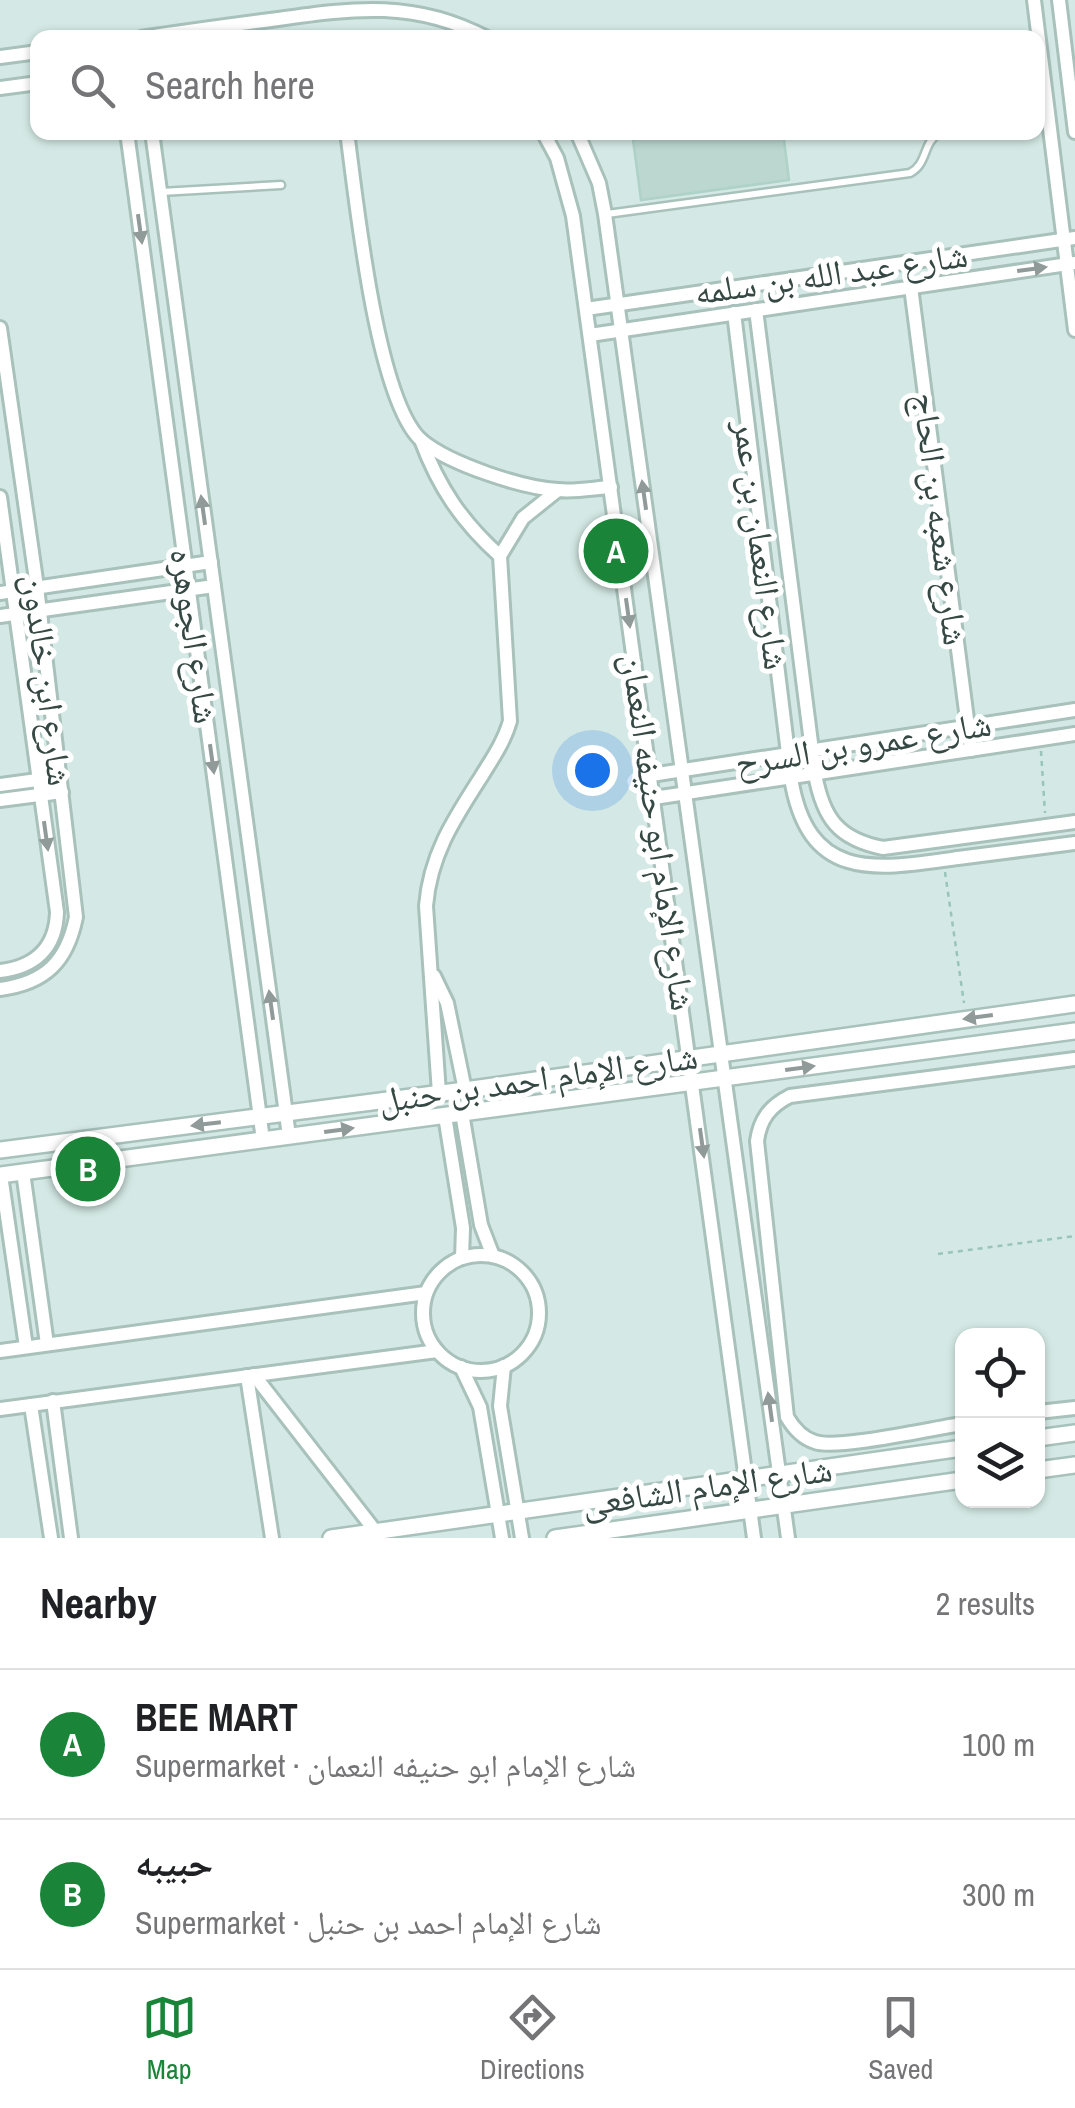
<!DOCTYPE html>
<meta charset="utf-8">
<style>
body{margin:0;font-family:"Archivo Narrow","Noto Naskh Arabic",sans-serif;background:#f6f6f6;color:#202124}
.controls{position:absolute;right:30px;bottom:30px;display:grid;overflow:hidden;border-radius:20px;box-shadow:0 2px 8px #0004}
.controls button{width:90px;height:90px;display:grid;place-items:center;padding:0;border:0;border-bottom:2px solid #e0e0e0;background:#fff;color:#202124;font:50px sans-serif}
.you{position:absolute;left:592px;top:770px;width:35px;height:35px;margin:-25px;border:8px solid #fff;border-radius:50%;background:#1a73e8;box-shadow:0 0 0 15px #1a73e833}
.badge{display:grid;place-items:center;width:65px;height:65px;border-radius:50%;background:#1a8539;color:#fff;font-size:32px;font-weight:700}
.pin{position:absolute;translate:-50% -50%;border:5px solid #fff;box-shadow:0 2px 10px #0006}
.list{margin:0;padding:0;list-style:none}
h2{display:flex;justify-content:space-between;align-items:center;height:130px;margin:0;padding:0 40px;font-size:42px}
h2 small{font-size:32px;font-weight:400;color:#757577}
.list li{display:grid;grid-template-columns:65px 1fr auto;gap:30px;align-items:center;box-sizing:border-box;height:150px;padding:0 40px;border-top:2px solid #e0e0e0}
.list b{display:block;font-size:38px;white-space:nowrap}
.list p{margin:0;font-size:32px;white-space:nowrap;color:#757577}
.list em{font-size:32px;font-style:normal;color:#757577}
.icon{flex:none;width:55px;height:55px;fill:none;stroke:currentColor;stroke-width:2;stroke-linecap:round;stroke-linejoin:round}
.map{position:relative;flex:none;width:1075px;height:1538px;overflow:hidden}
.search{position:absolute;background:#fff;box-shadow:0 2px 8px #0004;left:30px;right:30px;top:30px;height:110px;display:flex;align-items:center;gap:25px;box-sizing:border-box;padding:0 35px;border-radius:20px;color:#757577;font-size:38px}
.sheet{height:430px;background:#fff}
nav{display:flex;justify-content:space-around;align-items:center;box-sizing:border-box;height:140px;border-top:2px solid #e0e0e0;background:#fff;font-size:28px;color:#757577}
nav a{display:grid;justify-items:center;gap:5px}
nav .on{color:#1a8539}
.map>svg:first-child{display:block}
.residential{fill:#d4e9e5;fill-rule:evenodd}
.building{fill:#bbd7cf;stroke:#aed2c8;stroke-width:2.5}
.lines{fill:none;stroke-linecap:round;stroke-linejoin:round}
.service-casing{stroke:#a8c1bb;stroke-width:11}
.minor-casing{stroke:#a8c1bb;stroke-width:18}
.tertiary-casing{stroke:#a8c1bb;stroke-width:20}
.path{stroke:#98c4b9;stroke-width:2.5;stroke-dasharray:5 5;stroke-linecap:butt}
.service{stroke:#fff;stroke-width:6}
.minor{stroke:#fff;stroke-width:12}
.tertiary{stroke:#fff;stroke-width:15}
.oneway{fill:#909a98}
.labels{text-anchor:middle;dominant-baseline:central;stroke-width:10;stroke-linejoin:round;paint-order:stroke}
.street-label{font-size:35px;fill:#354843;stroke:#fff}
</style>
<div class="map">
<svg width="1075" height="1538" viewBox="0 0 1075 1538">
<rect width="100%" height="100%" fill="#e6f4f2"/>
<path class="residential" d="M0 0H1075V1538H0ZM38 38H1038V132H38ZM962 1336H1038V1500H962Z"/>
<polygon class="building" points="632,132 783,132 789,180 641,200"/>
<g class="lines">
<g class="service-casing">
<g id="service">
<polyline points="161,192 281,185"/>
<path d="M607 214 910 173C928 164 922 143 940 132"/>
</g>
</g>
<g class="minor-casing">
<g id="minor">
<polyline points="1034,0 1075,330"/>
<polyline points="1059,0 1075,132"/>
<path d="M141 38C187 31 232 25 278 19 355 8 415 0 487 38"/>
<polyline points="0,57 38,52"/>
<polyline points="0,88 38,83"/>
<polyline points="127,132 263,1140"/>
<polyline points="152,132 289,1136"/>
<path d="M347 132C356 197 376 401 422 441 450 464 522 488 558 490 575 492 594 488 611 487"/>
<polyline points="543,132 557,158 573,216 754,1538"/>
<polyline points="577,132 599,183 605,214 788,1538"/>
<polyline points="911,287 971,750"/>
<polyline points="586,309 1075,238"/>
<path d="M756 310 815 774C823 818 838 839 883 848L1075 822"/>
<path d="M734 313 791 778C808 882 874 870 958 858 997 853 1036 848 1075 843"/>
<path d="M0 328 37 587 76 917C67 962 45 983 0 989"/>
<polyline points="590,335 1075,263"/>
<path d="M421 440C439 488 462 522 500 556"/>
<path d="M0 497 57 912C56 948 35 967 0 971"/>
<polyline points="0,593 211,562"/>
<polyline points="0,616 214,586"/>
<polyline points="651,775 1075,710"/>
<polyline points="0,785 59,777"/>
<polyline points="654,798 1075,734"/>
<polyline points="0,800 62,792"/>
<polyline points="434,976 447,1003 465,1090"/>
<path d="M439 1093 426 906C430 855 454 819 481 777 492 759 504 742 510 721L500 556 523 518 558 490"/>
<polyline points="462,1113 481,1225 493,1256"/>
<polyline points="445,1116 463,1228 462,1258"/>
<polyline points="23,1172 47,1344"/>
<polyline points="1,1175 26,1347"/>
<circle cx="481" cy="1313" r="58"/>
<polyline points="0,1351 426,1293"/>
<polyline points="504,1366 500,1406 522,1538"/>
<polyline points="461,1367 480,1407 502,1538"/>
<polyline points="254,1375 376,1532"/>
<polyline points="247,1376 272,1538"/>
<polyline points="53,1401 71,1538"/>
<polyline points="31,1405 51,1538"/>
<polyline points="0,1409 437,1351"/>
<polyline points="1038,1412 1075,1408"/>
<path d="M962 1424C934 1428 837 1450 815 1442 802 1438 794 1429 787 1417L757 1141C760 1119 770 1106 790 1096L1075 1059"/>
</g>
</g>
<g class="tertiary-casing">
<g id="tertiary">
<polyline points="0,1150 465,1090 1075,1004"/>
<polyline points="0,1175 1075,1031"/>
<polyline points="1038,1438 1075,1433"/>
<polyline points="1038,1470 1075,1465"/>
<polyline points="331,1538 962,1448"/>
<polyline points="555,1538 962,1480"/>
</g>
</g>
<g class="path">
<polyline points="326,38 376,33 416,38"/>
<polyline points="1041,751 1045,813"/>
<polyline points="945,872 964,1003"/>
<polyline points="938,1254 1075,1236"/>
</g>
<use href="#service" class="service"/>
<use href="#minor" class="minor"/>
<use href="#tertiary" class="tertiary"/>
</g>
<defs><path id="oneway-solid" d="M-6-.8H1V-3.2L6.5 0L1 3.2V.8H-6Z" transform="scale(2.5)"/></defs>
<g class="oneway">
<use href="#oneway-solid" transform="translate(140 229) rotate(82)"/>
<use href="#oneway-solid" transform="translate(1032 269) rotate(-8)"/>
<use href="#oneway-solid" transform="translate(644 495) rotate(-98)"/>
<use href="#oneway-solid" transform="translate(203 510) rotate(-98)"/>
<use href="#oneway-solid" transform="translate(628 613) rotate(82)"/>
<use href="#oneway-solid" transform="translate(212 759) rotate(82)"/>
<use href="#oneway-solid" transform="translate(46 836) rotate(82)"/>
<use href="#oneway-solid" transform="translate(271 1005) rotate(-98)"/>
<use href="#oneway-solid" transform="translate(978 1017) rotate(172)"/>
<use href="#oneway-solid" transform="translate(800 1068) rotate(-8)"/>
<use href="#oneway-solid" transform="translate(206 1124) rotate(173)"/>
<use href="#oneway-solid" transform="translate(339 1130) rotate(-8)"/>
<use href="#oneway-solid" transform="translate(702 1143) rotate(82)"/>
<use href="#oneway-solid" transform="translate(770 1407) rotate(-98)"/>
</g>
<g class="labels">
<g class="street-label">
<text transform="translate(831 273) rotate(-8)">شارع عبد الله بن سلمه</text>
<text transform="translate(941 519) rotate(83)">شارع شعبه بن الحاج</text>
<text transform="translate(762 545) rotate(83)">شارع النعمان بن عمر</text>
<text transform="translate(195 636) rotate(82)">شارع الجوهره</text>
<text transform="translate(48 680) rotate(83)">شارع ابن خالدون</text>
<text transform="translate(863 743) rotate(-9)">شارع عمرو بن السرح</text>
<text transform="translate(659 832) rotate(82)">شارع الإمام ابو حنيفه النعمان</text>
<text transform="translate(538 1078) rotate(-8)">شارع الإمام احمد بن حنبل</text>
<text transform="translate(707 1486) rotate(-8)">شارع الإمام الشافعى</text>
</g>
</g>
</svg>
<div class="controls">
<button><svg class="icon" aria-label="locate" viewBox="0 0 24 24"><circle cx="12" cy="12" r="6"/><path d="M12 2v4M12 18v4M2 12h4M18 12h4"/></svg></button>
<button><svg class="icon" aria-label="layers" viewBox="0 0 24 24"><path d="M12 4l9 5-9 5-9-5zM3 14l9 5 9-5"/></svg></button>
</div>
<div class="you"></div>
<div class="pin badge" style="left:616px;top:551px">A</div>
<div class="pin badge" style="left:88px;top:1169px">B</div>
<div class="search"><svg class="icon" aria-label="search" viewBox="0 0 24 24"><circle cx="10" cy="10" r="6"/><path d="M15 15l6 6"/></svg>Search here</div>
</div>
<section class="sheet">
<h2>Nearby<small>2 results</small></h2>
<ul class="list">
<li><span class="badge">A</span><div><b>BEE MART</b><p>Supermarket · شارع الإمام ابو حنيفه النعمان</p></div><em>100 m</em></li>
<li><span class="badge">B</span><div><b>حبيبه</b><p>Supermarket · شارع الإمام احمد بن حنبل</p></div><em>300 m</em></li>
</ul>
</section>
<nav>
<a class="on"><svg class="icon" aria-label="map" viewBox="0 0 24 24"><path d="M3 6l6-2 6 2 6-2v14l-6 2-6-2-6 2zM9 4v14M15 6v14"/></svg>Map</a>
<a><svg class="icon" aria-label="directions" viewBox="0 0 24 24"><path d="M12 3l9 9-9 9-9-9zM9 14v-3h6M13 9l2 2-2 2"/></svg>Directions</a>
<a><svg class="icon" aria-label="saved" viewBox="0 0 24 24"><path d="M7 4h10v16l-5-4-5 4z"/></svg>Saved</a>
</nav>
